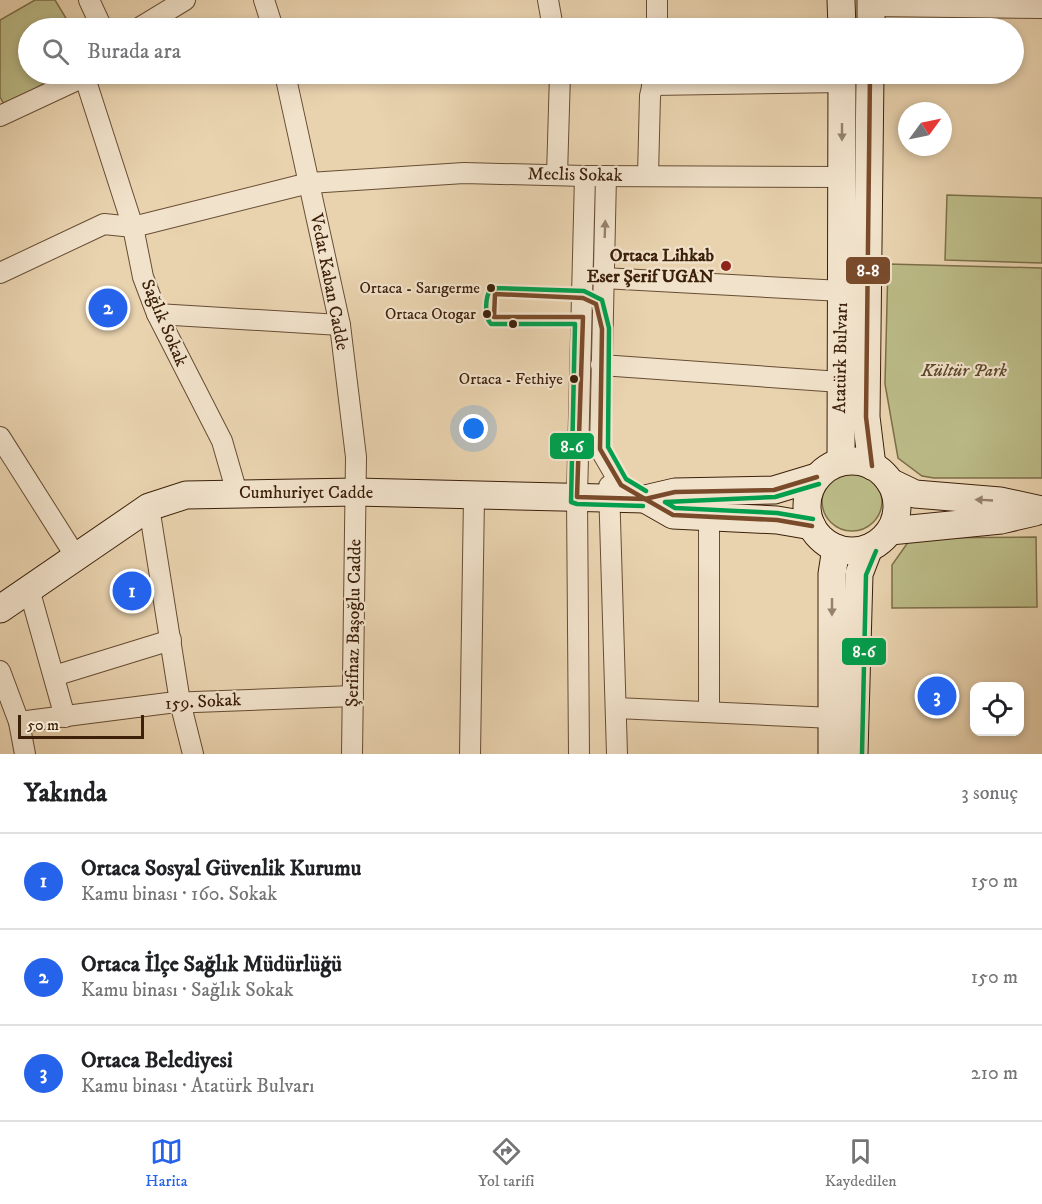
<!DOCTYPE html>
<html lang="tr">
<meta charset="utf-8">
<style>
body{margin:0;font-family:"IM FELL DW Pica",serif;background:#f2f2f2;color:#202124}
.controls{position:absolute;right:18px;bottom:18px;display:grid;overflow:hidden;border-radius:12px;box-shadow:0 3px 9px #0003}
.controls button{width:54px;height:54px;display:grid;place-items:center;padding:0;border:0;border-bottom:2px solid #e0e0e0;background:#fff;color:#202124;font:30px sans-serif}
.compass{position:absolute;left:898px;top:102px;width:54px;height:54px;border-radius:50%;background:#fff;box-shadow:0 3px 9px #0003;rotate:57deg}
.scale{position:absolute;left:18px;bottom:15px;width:126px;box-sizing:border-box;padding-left:6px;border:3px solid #3c200a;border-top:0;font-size:16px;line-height:21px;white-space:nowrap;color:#3c200a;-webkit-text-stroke:4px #f1e2cb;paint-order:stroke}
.you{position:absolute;left:474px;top:429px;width:21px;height:21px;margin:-15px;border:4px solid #fff;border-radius:50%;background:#1a73e8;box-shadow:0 0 0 9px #1a73e833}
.badge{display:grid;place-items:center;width:39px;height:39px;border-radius:50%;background:#2563eb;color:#fff;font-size:20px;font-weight:700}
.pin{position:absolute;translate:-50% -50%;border:3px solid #fff;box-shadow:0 2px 6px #0006}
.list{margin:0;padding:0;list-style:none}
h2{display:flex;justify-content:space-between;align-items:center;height:78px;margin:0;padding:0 24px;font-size:26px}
h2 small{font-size:20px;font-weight:400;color:#757577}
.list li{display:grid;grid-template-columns:39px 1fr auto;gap:18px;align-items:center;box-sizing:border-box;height:96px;padding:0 24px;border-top:2px solid #e0e0e0}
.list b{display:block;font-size:22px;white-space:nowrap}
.list p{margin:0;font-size:20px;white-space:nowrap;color:#757577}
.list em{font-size:20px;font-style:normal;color:#757577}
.icon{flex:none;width:33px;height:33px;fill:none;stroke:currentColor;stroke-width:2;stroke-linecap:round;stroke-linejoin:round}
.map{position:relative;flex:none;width:1042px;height:754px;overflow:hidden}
.search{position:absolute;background:#fff;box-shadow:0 3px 9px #0003;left:18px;right:18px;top:18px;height:66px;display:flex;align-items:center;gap:15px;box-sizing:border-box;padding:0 21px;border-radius:33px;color:#757577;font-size:22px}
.sheet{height:366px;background:#fff}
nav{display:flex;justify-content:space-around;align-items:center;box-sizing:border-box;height:84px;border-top:2px solid #e0e0e0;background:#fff;font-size:16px;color:#757577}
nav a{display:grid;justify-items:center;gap:3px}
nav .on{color:#2563eb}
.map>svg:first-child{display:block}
.green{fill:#bbbb87;stroke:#7c6e48;stroke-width:1.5}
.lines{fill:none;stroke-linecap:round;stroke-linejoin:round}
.street-casing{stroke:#674d33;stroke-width:22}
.secondary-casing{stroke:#3c200a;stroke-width:29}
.street{stroke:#f1e2cb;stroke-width:20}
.secondary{stroke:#f1e2cb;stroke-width:27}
.bus-1-casing{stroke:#f1e2cb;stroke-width:9}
.bus-2-casing{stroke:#f1e2cb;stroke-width:9}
.bus-1{stroke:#7a4b2a;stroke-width:4.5}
.bus-2{stroke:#039f4d;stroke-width:4.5}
.oneway{fill:#96816a}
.poi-dot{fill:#8f2418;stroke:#f1e2cb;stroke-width:2}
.bus-dot{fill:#3c200a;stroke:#f1e2cb;stroke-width:2}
.labels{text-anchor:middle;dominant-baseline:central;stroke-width:4.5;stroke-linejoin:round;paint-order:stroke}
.bus-label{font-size:16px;fill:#3c200a;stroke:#f1e2cb;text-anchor:end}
.street-label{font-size:18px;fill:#3c200a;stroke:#f1e2cb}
.poi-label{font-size:18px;font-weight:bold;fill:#3c200a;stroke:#f1e2cb;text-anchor:end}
.park-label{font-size:18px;font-style:italic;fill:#5c4729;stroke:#f1e2cb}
.line-badge{stroke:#f1e2cb;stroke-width:2}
.badge-label{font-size:16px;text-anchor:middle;font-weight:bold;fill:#fff}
</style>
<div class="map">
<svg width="1042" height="754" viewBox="0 0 1042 754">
<rect width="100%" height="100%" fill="#e9d3af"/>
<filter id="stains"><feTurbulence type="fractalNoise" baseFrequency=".00333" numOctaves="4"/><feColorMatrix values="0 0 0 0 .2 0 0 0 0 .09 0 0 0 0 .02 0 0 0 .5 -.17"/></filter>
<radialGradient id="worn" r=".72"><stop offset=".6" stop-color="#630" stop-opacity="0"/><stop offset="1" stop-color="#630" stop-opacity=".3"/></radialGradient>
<g class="green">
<polygon points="35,0 55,0 72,28 28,28 28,74 61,74 5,106 0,97 0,20"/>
<polygon points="947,195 1042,198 1042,263 945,260"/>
<polygon points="888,264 1042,268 1042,478 934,478 922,476 898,458 885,384"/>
<circle cx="852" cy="501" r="30"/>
<polygon points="1036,537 1037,607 892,608 892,565 911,538"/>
</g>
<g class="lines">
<g class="street-casing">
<g id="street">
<polyline points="89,0 102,28"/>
<polyline points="264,0 273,28"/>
<polyline points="548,0 553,28"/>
<polyline points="871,6 1042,8"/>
<polyline points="139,28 185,0"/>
<polyline points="657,28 657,0"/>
<polyline points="285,74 340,325 356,457 352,754"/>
<polyline points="85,78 133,227 143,277 157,314 222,441 237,493"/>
<polyline points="652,85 843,82"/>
<polyline points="0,116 90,74"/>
<polyline points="557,175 560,74"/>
<polyline points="648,175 650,96 655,74"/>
<polyline points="606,176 600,449 621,485 643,498"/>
<polyline points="0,273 104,224 133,227 309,183 464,173 585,176 842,177"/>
<polyline points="603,278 842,291"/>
<polyline points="157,314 340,325"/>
<polyline points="601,365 840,382"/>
<polyline points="0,437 76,557"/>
<polyline points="609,486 617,754"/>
<polyline points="149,507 180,702 193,754"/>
<polyline points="709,517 709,712"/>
<polyline points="29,589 65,717"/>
<polyline points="0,671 19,722 25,754"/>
<polyline points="54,676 171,640"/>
<polyline points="616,708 833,718"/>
<polyline points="19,722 168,703 353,696"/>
<polyline points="470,754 474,497"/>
<polyline points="579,754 577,497 585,176"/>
</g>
</g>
<g class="secondary-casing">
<g id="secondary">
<polyline points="841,0 842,28"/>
<polyline points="871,28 871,0"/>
<polyline points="870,74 866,417 872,466"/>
<circle cx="852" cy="506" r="45"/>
<polyline points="841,462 842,74"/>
<polyline points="890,482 915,494 1000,501 1042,510"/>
<polyline points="645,499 673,515 777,520 812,526"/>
<polyline points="890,531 1001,520 1035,512"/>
<polyline points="0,609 149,507 186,495 356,492 645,499 675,492 774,490 817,477"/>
<polyline points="832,754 832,574 836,548"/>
<polyline points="854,754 859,574 869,548"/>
</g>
</g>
<use href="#street" class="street"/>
<use href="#secondary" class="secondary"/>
<g class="bus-1-casing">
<g id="bus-1">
<polyline points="870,74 866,417 872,466"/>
<polygon points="495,294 583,298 596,304 602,329 600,449 621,485 645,499 577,497 583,317 494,317"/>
<polyline points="645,499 673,515 777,520 812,526"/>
<polyline points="645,499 675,492 774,490 817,477"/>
</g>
</g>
<g class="bus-2-casing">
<g id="bus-2">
<path d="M643 506 577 504 571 502 575 324H491C484 317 485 297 491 288L584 291 602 300 609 328 608 447 626 479 646 491"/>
<polyline points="813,519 777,513 675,508 665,502 775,497 819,484"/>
<polyline points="862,754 866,575 876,551"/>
</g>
</g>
<use href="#bus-1" class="bus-1"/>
<use href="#bus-2" class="bus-2"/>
</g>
<defs><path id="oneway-solid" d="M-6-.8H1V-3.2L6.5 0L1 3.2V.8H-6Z" transform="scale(1.5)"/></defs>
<g class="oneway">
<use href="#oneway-solid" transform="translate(842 132) rotate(90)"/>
<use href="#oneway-solid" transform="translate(605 229) rotate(-88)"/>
<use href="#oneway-solid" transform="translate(984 500) rotate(-177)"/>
<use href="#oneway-solid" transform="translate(832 607) rotate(90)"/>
</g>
<circle class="poi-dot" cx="726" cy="266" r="6"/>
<g class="bus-dot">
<circle cx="491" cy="288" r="5"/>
<circle cx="487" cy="314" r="5"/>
<circle cx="513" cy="324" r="5"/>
<circle cx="574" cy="379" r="5"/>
</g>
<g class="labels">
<g class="bus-label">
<text x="480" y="288">Ortaca - Sarıgerme</text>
<text x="476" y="314">Ortaca Otogar</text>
<text x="563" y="379">Ortaca - Fethiye</text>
</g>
<g class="street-label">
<text transform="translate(575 175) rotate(1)">Meclis Sokak</text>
<text transform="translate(329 282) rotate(79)">Vedat Kaban Cadde</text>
<text transform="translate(164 323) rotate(67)">Sağlık Sokak</text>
<text transform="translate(841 358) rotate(-89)">Atatürk Bulvarı</text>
<text x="306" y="493">Cumhuriyet Cadde</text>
<text transform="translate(354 623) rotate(-89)">Şerifnaz Başoğlu Cadde</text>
<text transform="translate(203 702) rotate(-3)">159. Sokak</text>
</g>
<g class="poi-label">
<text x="714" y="256">Ortaca Lihkab<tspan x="714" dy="21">Eser Şerif UGAN</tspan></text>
</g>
<g class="park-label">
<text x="964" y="371">Kültür Park</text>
</g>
</g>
<g class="line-badge">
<rect x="845" y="256" width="46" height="29" rx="6" fill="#7a4b2a"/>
<rect x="549" y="432" width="46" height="28" rx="6" fill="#039f4d"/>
<rect x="841" y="637" width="46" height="29" rx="6" fill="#039f4d"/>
</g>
<g class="badge-label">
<text x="868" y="276">8-8</text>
<text x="572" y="452">8-6</text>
<text x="864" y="657">8-6</text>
</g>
<rect width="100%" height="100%" filter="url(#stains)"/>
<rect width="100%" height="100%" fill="url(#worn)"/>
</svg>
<div class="controls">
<button><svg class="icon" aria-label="locate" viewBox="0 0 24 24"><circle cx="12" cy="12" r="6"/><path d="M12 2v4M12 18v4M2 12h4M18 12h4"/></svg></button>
</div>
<svg class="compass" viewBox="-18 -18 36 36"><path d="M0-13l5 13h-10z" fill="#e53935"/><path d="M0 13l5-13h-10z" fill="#757577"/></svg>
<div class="scale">50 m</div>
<div class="you"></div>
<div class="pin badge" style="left:132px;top:591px">1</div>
<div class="pin badge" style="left:108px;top:308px">2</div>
<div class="pin badge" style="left:937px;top:696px">3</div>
<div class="search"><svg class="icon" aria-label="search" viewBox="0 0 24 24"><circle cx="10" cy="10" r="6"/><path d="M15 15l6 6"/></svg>Burada ara</div>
</div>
<section class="sheet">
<h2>Yakında<small>3 sonuç</small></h2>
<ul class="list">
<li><span class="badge">1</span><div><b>Ortaca Sosyal Güvenlik Kurumu</b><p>Kamu binası · 160. Sokak</p></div><em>150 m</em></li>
<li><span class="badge">2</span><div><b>Ortaca İlçe Sağlık Müdürlüğü</b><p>Kamu binası · Sağlık Sokak</p></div><em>150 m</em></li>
<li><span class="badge">3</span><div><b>Ortaca Belediyesi</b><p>Kamu binası · Atatürk Bulvarı</p></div><em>210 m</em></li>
</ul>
</section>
<nav>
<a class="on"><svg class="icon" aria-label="map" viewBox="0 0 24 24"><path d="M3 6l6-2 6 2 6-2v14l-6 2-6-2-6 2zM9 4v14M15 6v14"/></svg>Harita</a>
<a><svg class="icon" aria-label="directions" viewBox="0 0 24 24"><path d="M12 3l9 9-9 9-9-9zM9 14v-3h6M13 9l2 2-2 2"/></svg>Yol tarifi</a>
<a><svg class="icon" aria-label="saved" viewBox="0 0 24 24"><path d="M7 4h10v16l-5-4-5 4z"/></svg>Kaydedilen</a>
</nav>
